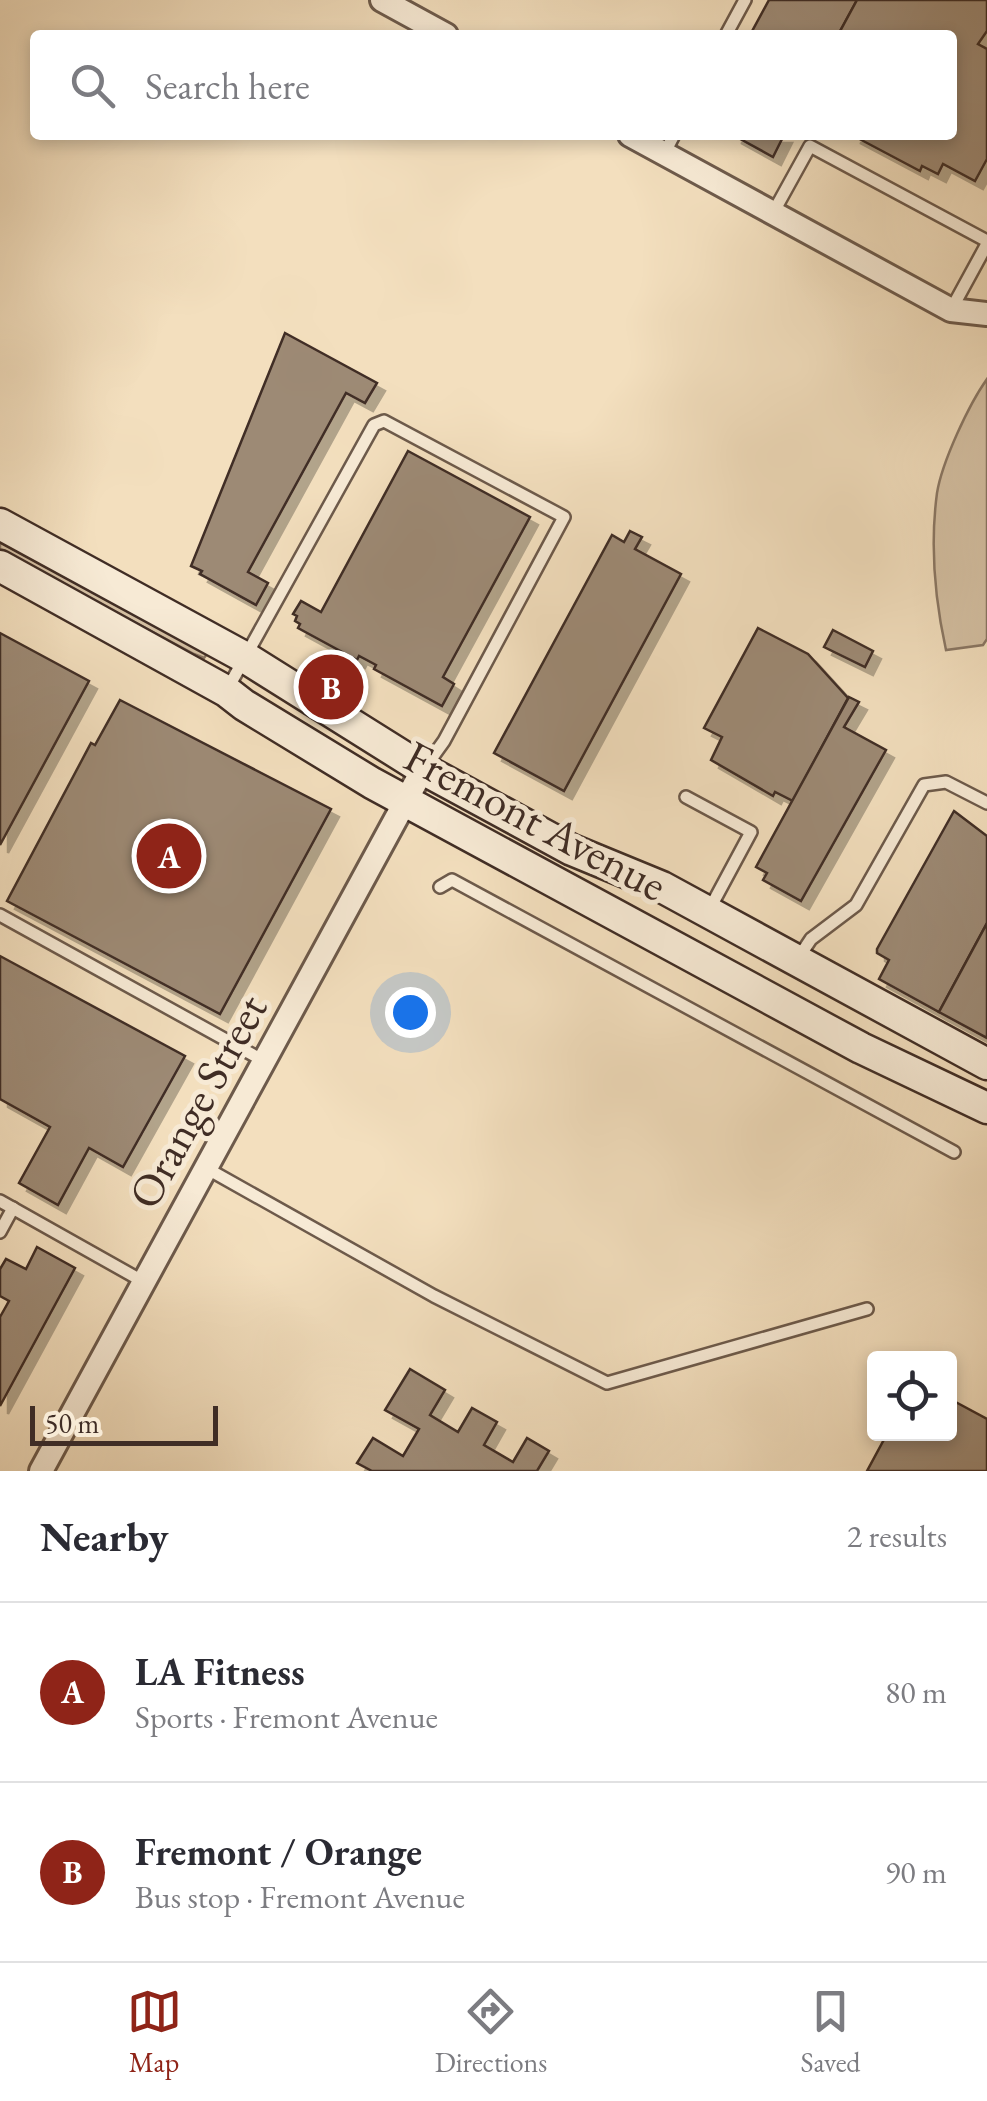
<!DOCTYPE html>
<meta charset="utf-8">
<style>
body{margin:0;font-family:"EB Garamond",serif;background:#f7f7f7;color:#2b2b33}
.controls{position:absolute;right:30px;bottom:30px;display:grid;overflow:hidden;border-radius:10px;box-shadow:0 5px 15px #0003}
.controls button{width:90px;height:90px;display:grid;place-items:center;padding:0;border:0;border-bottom:2px solid #e1e1e2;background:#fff;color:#2b2b33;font:50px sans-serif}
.scale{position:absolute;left:30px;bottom:25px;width:188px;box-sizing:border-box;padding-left:10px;border:5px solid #402d25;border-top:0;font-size:28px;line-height:35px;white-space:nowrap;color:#402d25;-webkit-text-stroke:8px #f7ead5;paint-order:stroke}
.you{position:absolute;left:410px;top:1012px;width:35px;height:35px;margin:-25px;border:8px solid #fff;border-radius:50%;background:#1a73e8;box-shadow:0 0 0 15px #1a73e833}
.badge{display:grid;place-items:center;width:65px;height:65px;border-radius:50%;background:#8f2418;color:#fff;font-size:32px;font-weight:700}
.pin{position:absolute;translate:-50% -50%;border:5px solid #fff;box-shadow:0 2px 10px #0006}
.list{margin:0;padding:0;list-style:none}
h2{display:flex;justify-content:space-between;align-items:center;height:130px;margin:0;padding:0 40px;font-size:42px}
h2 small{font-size:32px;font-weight:400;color:#7c7c81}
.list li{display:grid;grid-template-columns:65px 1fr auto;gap:30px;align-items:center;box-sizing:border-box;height:180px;padding:0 40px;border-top:2px solid #e1e1e2}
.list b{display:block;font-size:38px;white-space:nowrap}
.list p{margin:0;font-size:32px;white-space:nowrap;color:#7c7c81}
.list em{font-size:32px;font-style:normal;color:#7c7c81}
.icon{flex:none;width:55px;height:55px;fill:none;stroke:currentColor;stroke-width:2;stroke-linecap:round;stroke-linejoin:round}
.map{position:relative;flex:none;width:987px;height:1471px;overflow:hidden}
.search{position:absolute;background:#fff;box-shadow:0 5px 15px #0003;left:30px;right:30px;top:30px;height:110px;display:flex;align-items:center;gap:25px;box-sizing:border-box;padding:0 35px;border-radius:10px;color:#7c7c81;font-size:38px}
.sheet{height:490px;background:#fff}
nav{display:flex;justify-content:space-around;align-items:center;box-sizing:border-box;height:140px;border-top:2px solid #e1e1e2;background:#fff;font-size:28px;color:#7c7c81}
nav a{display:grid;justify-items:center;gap:5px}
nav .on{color:#8f2418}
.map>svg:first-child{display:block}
.green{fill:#d5c1a4;stroke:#8a7764;stroke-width:2.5}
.building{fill:#9d8a75;stroke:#402d25;stroke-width:2.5;filter:url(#shadow)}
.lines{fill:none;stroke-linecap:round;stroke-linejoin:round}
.service-casing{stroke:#6d5a4b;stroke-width:16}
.minor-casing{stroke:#6d5a4b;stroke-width:28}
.secondary-casing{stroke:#402d25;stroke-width:35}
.service{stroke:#f7ead5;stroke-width:11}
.minor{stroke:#f7ead5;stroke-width:22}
.secondary{stroke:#f7ead5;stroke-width:30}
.labels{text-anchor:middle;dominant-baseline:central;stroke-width:10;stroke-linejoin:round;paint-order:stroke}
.street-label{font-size:45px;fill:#402d25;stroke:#f7ead5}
</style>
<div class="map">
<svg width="987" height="1471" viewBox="0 0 987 1471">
<defs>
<filter id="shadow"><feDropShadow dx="8" dy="8" stdDeviation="0" flood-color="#0004"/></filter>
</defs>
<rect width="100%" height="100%" fill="#f3dfbe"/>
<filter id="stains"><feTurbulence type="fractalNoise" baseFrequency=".002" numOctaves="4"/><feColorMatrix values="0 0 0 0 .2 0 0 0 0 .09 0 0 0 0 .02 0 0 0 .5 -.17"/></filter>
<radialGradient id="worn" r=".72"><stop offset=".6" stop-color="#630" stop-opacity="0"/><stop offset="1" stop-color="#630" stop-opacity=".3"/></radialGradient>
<g class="green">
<path d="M987 379V639L983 645 946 650C935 600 930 545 937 493 942 462 969 404 987 379Z"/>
<polygon points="0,542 207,654 204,658 194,654 0,550"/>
</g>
<g class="building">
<polygon points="769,0 857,0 838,35 750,35"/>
<polygon points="857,0 987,0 987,31 978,44 987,49 987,159 975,181 943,164 938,174 922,166 920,171 852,135 952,135 952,35 838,35"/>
<polygon points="733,135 784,135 773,157"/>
<polygon points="285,333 377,383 365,403 346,393 248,572 268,583 256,605 200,574 202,571 191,566"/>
<polygon points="408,451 530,517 443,677 454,684 442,706 374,669 376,665 359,656 357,660 298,628 300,624 295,621 297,616 293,614 301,601 321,612"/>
<polygon points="630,531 642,537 635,549 681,574 564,791 494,753 612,535 624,542"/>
<polygon points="758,628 808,654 848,698 793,801 775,792 773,796 711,760 722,737 704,728"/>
<polygon points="833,630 873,651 865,667 824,647"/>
<polygon points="0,633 89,681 0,845"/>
<polygon points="849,697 859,702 844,727 886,750 801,901 763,880 767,873 756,867"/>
<polygon points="120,700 331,809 220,1014 7,901 91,743 95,745"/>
<polygon points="954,811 987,836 987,923 939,1012 879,979 889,960 877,953 877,949"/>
<polygon points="987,923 987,1038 939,1012"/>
<polygon points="0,956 185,1056 123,1167 89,1148 58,1205 19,1183 50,1127 0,1099"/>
<polygon points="37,1247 75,1268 0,1406 0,1317 9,1301 0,1296 0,1269 6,1259 26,1269"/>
<polygon points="410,1369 445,1390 430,1415 458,1432 472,1408 497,1422 484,1445 513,1462 527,1438 549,1451 537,1471 372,1471 357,1463 373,1438 403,1456 419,1429 385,1410"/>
<polygon points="950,1399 987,1419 987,1471 867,1471 887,1434 950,1434"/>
</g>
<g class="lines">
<g class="service-casing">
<g id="service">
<polyline points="726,35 745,0"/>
<polyline points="664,154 674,135"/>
<polyline points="773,213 810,146 987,241"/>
<polyline points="951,310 987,244"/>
<polyline points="228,688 374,425 384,421 564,517 444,741 426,766"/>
<polyline points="686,797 751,832 708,912"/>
<polyline points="440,887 452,880 954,1152"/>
<polyline points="0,915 264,1061"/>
<polyline points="799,957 811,939 856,905 924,785 946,782 987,803"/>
<polyline points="206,1168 434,1296 607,1383 867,1309"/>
<polyline points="0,1201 144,1282"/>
<polyline points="0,1232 13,1208"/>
</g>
</g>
<g class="minor-casing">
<g id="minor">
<polyline points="382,0 446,35"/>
<polyline points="630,135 951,310 987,314"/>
<polyline points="41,1471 423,769"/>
</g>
</g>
<g class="secondary-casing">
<g id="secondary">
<polyline points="0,524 246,658 423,769 572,850 662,887 987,1064"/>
<polyline points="0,566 226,691 244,705 372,783 861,1048 987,1108"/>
</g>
</g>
<use href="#service" class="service"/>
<use href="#minor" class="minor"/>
<use href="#secondary" class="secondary"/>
</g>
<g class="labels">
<g class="street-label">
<text transform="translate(536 820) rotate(28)">Fremont Avenue</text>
<text transform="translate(197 1101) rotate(-61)">Orange Street</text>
</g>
</g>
<rect width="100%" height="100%" filter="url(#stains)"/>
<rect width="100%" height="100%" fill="url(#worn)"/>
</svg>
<div class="controls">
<button><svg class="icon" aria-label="locate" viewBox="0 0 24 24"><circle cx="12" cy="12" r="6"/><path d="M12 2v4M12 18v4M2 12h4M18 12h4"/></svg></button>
</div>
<div class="scale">50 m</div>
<div class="you"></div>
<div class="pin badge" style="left:169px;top:856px">A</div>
<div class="pin badge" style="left:331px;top:687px">B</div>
<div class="search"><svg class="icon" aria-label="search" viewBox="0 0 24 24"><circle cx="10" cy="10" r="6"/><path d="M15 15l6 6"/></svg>Search here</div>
</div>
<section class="sheet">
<h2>Nearby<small>2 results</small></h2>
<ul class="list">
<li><span class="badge">A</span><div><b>LA Fitness</b><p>Sports · Fremont Avenue</p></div><em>80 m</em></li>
<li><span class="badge">B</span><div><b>Fremont / Orange</b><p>Bus stop · Fremont Avenue</p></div><em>90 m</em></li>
</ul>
</section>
<nav>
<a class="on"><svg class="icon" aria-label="map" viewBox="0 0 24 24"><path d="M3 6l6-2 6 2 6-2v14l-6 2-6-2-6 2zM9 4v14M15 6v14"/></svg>Map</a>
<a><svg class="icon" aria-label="directions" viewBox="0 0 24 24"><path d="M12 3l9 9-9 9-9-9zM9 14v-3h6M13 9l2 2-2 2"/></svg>Directions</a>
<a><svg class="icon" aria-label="saved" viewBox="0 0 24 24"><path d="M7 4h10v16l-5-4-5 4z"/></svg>Saved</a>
</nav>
